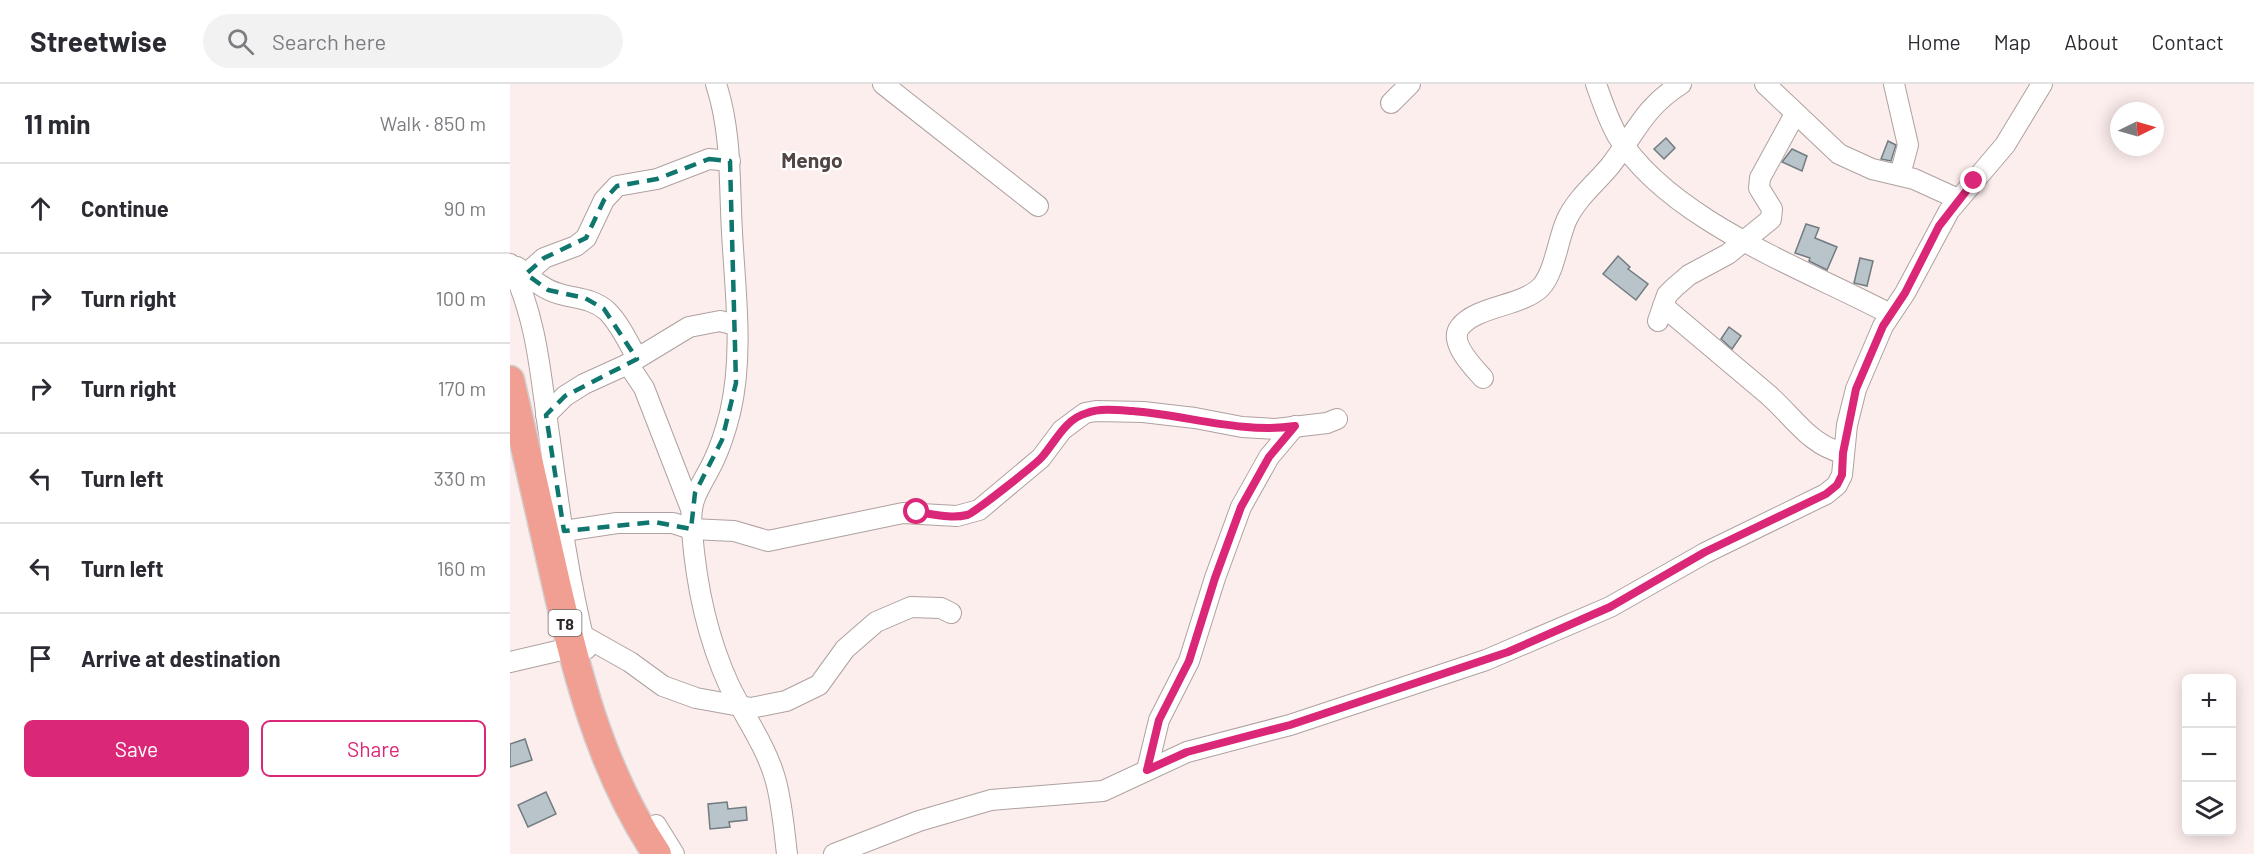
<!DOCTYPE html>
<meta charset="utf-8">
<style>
body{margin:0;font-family:Barlow,sans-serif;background:#f2f2f3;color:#2b2b33}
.controls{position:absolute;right:18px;bottom:18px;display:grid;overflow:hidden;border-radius:9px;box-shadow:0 3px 15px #0003}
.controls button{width:54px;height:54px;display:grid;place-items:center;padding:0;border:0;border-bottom:2px solid #e1e1e2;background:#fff;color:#2b2b33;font:30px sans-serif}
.compass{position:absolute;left:1600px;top:18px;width:54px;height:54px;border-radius:50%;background:#fff;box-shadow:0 3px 15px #0003;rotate:85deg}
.stop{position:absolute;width:18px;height:18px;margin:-14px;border:4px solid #db2777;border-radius:50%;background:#fff}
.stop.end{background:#db2777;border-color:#fff;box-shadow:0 2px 6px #0008}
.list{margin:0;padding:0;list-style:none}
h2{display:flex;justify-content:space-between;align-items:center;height:78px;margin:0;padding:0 24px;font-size:26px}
h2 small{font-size:20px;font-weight:400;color:#7c7c81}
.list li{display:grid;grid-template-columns:39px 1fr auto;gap:18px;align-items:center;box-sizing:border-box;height:90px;padding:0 24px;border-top:2px solid #e1e1e2}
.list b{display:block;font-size:22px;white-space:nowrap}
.list em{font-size:20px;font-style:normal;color:#7c7c81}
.actions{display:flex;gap:12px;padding:18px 24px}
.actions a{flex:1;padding:14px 0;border:2px solid #db2777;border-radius:9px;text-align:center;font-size:21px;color:#db2777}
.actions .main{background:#db2777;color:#fff}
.icon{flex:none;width:33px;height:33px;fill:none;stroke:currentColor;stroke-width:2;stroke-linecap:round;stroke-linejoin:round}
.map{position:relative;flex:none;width:1744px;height:770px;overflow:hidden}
header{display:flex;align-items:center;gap:36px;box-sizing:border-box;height:84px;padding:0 30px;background:#fff;border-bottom:2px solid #e1e1e2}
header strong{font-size:28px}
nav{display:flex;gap:33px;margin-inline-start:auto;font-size:21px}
.search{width:420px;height:54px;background:#f2f2f3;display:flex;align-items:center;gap:15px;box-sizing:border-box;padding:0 21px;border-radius:33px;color:#7c7c81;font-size:22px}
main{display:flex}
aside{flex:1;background:#fff}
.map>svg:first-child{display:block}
.building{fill:#b8c4c9;stroke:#717c81;stroke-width:1.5}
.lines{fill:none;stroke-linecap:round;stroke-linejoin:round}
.minor-casing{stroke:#aea19f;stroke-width:22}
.highway-casing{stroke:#d1d0d0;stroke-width:31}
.minor{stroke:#fff;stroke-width:20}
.highway{stroke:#f19e93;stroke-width:28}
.route{stroke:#db2777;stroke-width:8}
.marked{fill:none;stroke:#0f766e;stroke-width:4.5;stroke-dasharray:12 8;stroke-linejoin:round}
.labels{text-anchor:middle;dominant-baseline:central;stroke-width:4.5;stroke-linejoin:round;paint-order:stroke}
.shield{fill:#fff;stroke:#6c6868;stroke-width:1.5}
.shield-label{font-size:16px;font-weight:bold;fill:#2d2828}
.quarter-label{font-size:21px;font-weight:bold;fill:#514644;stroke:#fff}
</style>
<header>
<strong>Streetwise</strong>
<div class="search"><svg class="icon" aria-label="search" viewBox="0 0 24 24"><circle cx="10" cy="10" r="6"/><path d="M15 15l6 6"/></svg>Search here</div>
<nav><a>Home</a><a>Map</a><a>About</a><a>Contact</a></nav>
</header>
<main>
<aside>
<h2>11 min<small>Walk · 850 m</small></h2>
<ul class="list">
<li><svg class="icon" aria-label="ahead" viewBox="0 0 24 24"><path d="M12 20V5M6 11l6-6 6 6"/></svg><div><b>Continue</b></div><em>90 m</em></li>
<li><svg class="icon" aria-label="right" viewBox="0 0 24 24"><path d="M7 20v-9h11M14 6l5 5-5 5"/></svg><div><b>Turn right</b></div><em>100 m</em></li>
<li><svg class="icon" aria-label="right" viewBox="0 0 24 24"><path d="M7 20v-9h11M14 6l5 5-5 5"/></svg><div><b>Turn right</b></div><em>170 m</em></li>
<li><svg class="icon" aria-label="left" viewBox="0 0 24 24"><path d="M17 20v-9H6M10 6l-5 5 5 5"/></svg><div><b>Turn left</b></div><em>330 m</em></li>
<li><svg class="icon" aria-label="left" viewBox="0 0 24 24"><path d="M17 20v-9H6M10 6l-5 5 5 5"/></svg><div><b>Turn left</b></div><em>160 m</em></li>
<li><svg class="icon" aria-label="arrive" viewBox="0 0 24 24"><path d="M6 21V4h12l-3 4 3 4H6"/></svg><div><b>Arrive at destination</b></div></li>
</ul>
<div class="actions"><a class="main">Save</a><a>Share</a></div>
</aside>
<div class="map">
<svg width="1744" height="770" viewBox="0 0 1744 770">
<rect width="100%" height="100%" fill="#fceeec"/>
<g class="building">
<polygon points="1156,54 1165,64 1154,75 1144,65"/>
<polygon points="1378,57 1386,61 1381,77 1371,75"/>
<polygon points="1282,65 1297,72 1292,87 1272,78"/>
<polygon points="1296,140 1309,144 1305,154 1327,163 1317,186 1299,177 1300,174 1285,169"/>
<polygon points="1108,172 1120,183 1118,185 1138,200 1126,216 1093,190"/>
<polygon points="1350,174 1363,177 1357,202 1344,199"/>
<polygon points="1219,243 1231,252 1222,265 1211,255"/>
<polygon points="15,655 22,676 0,683 0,660"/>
<polygon points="36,708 46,730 18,743 8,721"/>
<polygon points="217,718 218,725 236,723 237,736 219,738 220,743 200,745 198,720"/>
</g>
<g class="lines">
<g class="minor-casing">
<g id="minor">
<path d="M206 0C222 49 219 98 222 148 225 207 234 270 220 329 216 345 211 361 204 376 191 404 178 413 182 447 186 499 197 553 219 601 234 632 255 660 265 694 272 718 274 745 277 770"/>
<polyline points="373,0 528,122"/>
<path d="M1086 0C1092 17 1098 35 1107 51 1158 136 1295 185 1380 230"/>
<polyline points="1255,0 1329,70 1362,85 1404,95 1448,115"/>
<polyline points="1384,0 1398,61 1390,91"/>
<polyline points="881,19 900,0"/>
<path d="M0 180C28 235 31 297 40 357 49 426 59 497 76 565"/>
<path d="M7 183C20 193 33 206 50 210 67 215 82 214 97 227 110 240 118 258 127 274"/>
<polyline points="16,190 34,174 66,162 76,154 94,116 107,102 147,95 199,75 220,77"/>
<path d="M1153 222C1187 251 1221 279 1255 308 1281 329 1298 361 1333 369"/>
<polyline points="1148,237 1157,211 1165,203 1179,191 1218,170 1261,135 1262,125 1249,104 1250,94 1285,30"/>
<polyline points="118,280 134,304 181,425"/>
<path d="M973 294C964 284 938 258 950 243 966 222 1013 222 1031 203 1045 188 1048 154 1057 135 1067 114 1086 99 1100 82 1126 49 1133 24 1171 0"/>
<polyline points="36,331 55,312 74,300 118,280 179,243 210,237 226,241"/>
<polyline points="54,447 107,439 163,439 181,445 224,447 258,457 393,429 447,432 469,426 531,374 552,346 575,329 586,327 633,328 685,334 732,343 766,345 817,339 827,335"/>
<polyline points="72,551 120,578 153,602 186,614 241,624 276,617 309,601 335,565 366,538 401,523 431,524 441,529"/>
<polyline points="0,578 60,564"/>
<polyline points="637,686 649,636 679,577 705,494 731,423 759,373 785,342"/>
<polyline points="146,741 164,770"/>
<polyline points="324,770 409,737 481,716 593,707 677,668 780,641 976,576 1100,523 1195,469 1316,410 1327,401 1332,391 1337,341 1346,305 1373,242 1395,209 1439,127 1495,61 1532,0"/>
</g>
</g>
<g class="highway-casing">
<path id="highway" d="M0 296C14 356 27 417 41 477 64 579 88 682 147 770"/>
</g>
<use href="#minor" class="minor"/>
<use href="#highway" class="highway"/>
</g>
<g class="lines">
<path class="route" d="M407 428C423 430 441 435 457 431 463 430 526 380 532 373 546 357 555 335 577 329 590 324 608 326 622 327 676 331 733 350 785 342L759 373 731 423 705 494 679 577 649 636 637 686 677 668 780 641 998 568 1100 523 1195 468 1316 410 1327 401 1332 391 1333 369 1346 305 1373 242 1395 209 1429 142 1464 97"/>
</g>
<path class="marked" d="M199 75 220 77 226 299 212 356 185 409 181 445 145 438 54 447 36 331 55 312 127 275 94 225 75 214 38 206 16 190 34 174 76 154 94 116 107 102 147 95Z"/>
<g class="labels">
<rect class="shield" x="38.5" y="526" width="33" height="26" rx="4.5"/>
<g class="shield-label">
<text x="55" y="539">T8</text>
</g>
<g class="quarter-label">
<text x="302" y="75">Mengo</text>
</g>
</g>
</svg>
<div class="controls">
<button>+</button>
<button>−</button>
<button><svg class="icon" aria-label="layers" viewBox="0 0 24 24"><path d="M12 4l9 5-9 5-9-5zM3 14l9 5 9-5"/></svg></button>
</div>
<svg class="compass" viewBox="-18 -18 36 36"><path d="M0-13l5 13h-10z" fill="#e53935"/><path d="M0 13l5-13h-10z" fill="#7c7c81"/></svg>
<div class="stop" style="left:407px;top:428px"></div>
<div class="stop end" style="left:1464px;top:97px"></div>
</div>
</main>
